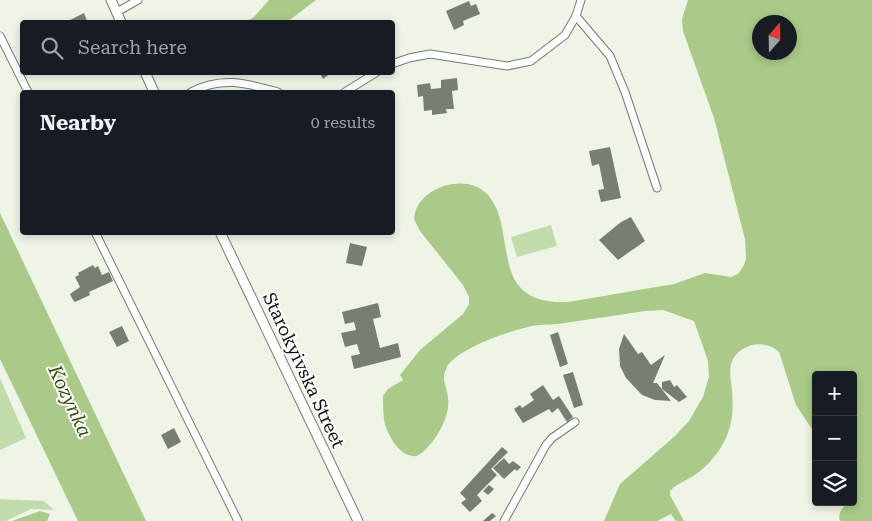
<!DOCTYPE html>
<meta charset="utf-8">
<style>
body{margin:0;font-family:"Roboto Serif",serif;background:#242831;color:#f1f3f6}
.controls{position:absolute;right:15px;bottom:15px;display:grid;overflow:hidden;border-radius:5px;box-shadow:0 2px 8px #0003}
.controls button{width:45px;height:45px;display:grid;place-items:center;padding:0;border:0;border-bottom:1px solid #363941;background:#171b24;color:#f1f3f6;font:25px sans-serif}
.compass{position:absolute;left:752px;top:15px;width:45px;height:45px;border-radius:50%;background:#171b24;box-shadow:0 2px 8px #0003;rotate:20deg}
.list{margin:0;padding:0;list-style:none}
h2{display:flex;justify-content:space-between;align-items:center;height:65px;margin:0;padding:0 20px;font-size:21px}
h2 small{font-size:16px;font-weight:400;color:#9ea1a6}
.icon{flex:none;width:28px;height:28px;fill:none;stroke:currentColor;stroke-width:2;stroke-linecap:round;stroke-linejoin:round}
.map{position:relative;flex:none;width:872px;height:521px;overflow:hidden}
.search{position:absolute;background:#171b24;box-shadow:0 2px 8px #0003;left:20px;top:20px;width:375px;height:55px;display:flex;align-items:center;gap:12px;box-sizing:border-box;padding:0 18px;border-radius:5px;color:#9ea1a6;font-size:19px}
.panel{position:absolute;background:#171b24;box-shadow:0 2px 8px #0003;left:20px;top:90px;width:375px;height:145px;border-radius:5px}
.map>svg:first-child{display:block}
.green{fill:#c2dbaa}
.water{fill:#a9ca89;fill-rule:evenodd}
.building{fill:#777e72}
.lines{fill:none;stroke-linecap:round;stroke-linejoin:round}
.minor-casing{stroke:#757b70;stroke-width:9}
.tertiary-casing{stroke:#757b70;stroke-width:11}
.minor{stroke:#fff;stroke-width:7}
.tertiary{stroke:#fff;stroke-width:9}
.labels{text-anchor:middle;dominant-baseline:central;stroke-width:4;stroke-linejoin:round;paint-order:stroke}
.street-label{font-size:18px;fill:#0d100b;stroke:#fff}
.water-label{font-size:19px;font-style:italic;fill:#335009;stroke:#fff}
</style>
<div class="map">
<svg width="872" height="521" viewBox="0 0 872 521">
<rect width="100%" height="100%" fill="#eef5e7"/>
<g class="green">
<polygon points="551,225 557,246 517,257 511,237"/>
<polygon points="0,378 26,438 0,450"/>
<polygon points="0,499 44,501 54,510 31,509 6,521 0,521"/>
</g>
<g class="water">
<polygon points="269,0 316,0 287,22 246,22 254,17"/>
<path d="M688 0H872V521H841L839 519 840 512 847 502H853V375H816V435L796 405 779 352C765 338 737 344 731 364 729 372 731 381 732 390 734 412 732 430 720 449 714 458 705 468 696 474 688 480 677 483 670 491V495L684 521H676L671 514 657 521H604L620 484 675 436 689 421 703 397 709 377 708 361 694 321 663 310 645 311C616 315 587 320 558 324 548 325 538 324 528 327 509 331 453 350 446 369 441 381 447 387 448 398 451 417 433 447 417 456 401 458 390 439 385 425 383 416 383 405 383 396L388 389 403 380 400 375 420 350 463 314 469 304V297L463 285 420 231 414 219C416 188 464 172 486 193 521 228 483 305 568 302L674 284 705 273 731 277 738 274 744 265 746 258 745 239 714 118 683 31 682 19ZM790 22V52H760V22Z"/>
<polygon points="0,213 146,521 78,521 0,359"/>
<polygon points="40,511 50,514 47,521 12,521"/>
</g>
<g class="building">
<polygon points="469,1 471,6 476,4 480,14 463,21 464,25 454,30 446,11"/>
<polygon points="84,13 87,21 66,22"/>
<polygon points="319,72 332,72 323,79"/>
<polygon points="457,78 458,90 452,91 454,109 446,109 447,113 432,115 432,110 424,111 423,96 418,97 417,85 430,83 431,89 441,88 441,80"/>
<polygon points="610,147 621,198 601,202 598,190 604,189 599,164 592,166 589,151"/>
<polygon points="631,217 645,241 618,260 599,240 621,222"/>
<polygon points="350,243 367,247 362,266 346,263"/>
<polygon points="93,265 95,268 98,266 102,275 109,272 113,281 89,292 90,295 75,302 73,300 70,294 80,287 75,277 79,275 78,273"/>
<polygon points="378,303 381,317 373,319 380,348 398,343 401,357 354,369 351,356 360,354 357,344 345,347 341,333 356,330 354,322 345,324 342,312"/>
<polygon points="122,326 129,341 117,347 109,332"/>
<polygon points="558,332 568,364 560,367 550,335"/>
<polygon points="624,334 638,354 642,352 651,365 665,355 653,383 657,383 671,401 655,400 642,395 626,378 620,366 619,349"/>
<polygon points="573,372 583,405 574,408 563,375"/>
<polygon points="670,380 674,387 677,385 687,397 679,402 662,389 662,382"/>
<polygon points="543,385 553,400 559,396 573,417 567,422 558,408 552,413 549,409 523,423 514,409 520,405 522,408 534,400 530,394"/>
<polygon points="174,428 181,442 168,449 161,435"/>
<polygon points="502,447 508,452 491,469 497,475 477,495 482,501 470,512 461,503 466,499 460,493"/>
<polygon points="504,458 509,464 513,461 521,467 517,471 515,469 504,479 493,468"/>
<polygon points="489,485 494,489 488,495 483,491"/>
<polygon points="492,513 496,516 490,521 483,521"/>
</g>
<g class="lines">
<g class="minor-casing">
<g id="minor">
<polyline points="117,12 138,0"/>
<polyline points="576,16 610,56 625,92 657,188"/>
<polyline points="0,36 28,92"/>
<polyline points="392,64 409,58 430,54 507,66 531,61 565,35 576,16 581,0"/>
<path d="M191 92C222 76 246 83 278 92"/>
<polyline points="345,92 377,72"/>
<polyline points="95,232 238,521"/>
<polyline points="504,521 546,445 552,438 575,422"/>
</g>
</g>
<g class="tertiary-casing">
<g id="tertiary">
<polyline points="111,0 121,22"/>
<polyline points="145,72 154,92"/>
<polyline points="220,232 358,521"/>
</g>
</g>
<use href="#minor" class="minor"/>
<use href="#tertiary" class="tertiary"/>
</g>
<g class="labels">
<g class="street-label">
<text transform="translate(304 370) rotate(65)">Starokyivska Street</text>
</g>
<g class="water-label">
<text transform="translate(70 401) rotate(65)">Kozynka</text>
</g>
</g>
</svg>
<div class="controls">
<button>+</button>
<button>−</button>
<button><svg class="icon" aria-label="layers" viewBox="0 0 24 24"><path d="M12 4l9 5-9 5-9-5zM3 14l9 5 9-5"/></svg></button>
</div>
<svg class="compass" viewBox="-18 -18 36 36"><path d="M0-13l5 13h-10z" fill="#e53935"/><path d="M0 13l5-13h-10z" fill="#9ea1a6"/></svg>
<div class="search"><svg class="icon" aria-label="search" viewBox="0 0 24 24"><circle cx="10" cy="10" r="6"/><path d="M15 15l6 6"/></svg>Search here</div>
<section class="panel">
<h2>Nearby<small>0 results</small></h2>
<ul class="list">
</ul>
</section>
</div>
